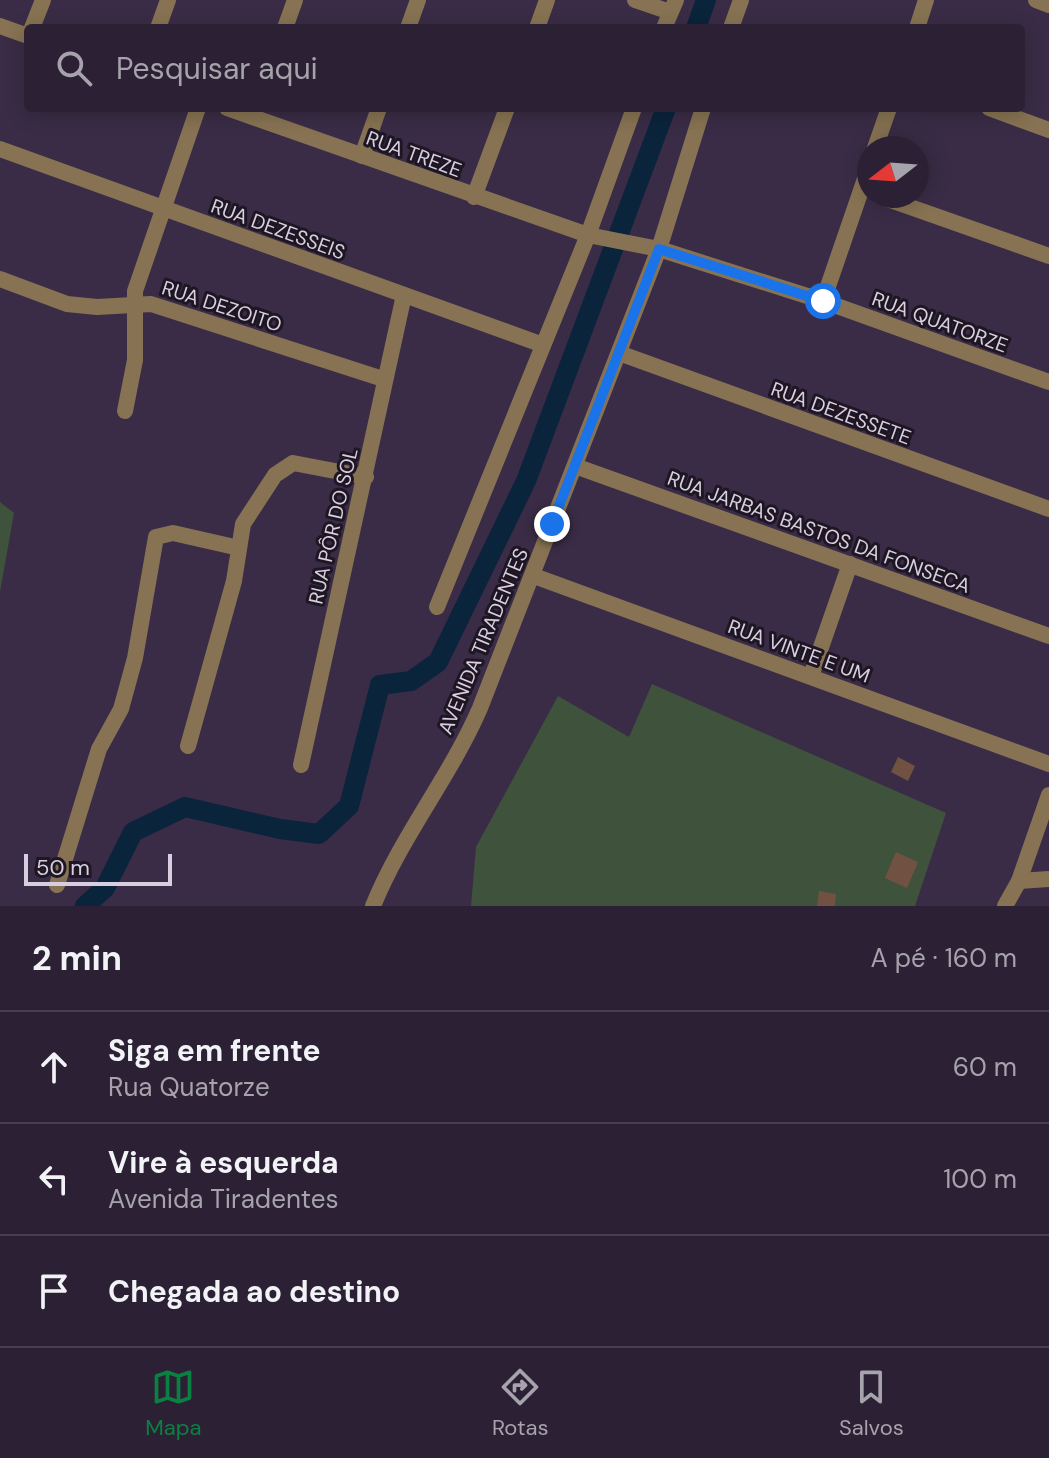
<!DOCTYPE html>
<html lang="pt">
<meta charset="utf-8">
<style>
body{margin:0;font-family:"DM Sans",sans-serif;background:#382e40;color:#f1f3f6}
.compass{position:absolute;left:857px;top:136px;width:72px;height:72px;border-radius:50%;background:#2c2134;box-shadow:0 4px 20px #0003;rotate:253deg}
.scale{position:absolute;left:24px;bottom:20px;width:148px;box-sizing:border-box;padding-left:8px;border:4px solid #d7cfdf;border-top:0;font-size:22px;line-height:28px;white-space:nowrap;color:#d7cfdf;-webkit-text-stroke:6px #1e1723;paint-order:stroke}
.stop{position:absolute;width:24px;height:24px;margin:-18px;border:6px solid #1a73e8;border-radius:50%;background:#fff}
.stop.end{background:#1a73e8;border-color:#fff;box-shadow:0 2px 8px #0008}
.list{margin:0;padding:0;list-style:none}
h2{display:flex;justify-content:space-between;align-items:center;height:104px;margin:0;padding:0 32px;font-size:34px}
h2 small{font-size:26px;font-weight:400;color:#a6a3ac}
.list li{display:grid;grid-template-columns:52px 1fr auto;gap:24px;align-items:center;box-sizing:border-box;height:112px;padding:0 32px;border-top:2px solid #483e4f}
.list b{display:block;font-size:30px;white-space:nowrap}
.list p{margin:0;font-size:26px;white-space:nowrap;color:#a6a3ac}
.list em{font-size:26px;font-style:normal;color:#a6a3ac}
.icon{flex:none;width:44px;height:44px;fill:none;stroke:currentColor;stroke-width:2;stroke-linecap:round;stroke-linejoin:round}
.map{position:relative;flex:none;width:1049px;height:906px;overflow:hidden}
.search{position:absolute;background:#2c2134;box-shadow:0 4px 20px #0003;left:24px;right:24px;top:24px;height:88px;display:flex;align-items:center;gap:20px;box-sizing:border-box;padding:0 28px;border-radius:8px;color:#a6a3ac;font-size:30px}
.sheet{height:440px;background:#2c2134}
nav{display:flex;justify-content:space-around;align-items:center;box-sizing:border-box;height:112px;border-top:2px solid #483e4f;background:#2c2134;font-size:22px;color:#a6a3ac}
nav a{display:grid;justify-items:center;gap:4px}
nav .on{color:#0b8043}
.map>svg:first-child{display:block}
.green{fill:#3f523c}
.lines{fill:none;stroke-linecap:round;stroke-linejoin:round}
.canal{stroke:#0a243c;stroke-width:20}
.building{fill:#715242}
.minor{stroke:#877353;stroke-width:16}
.route{stroke:#1a73e8;stroke-width:10}
.labels{text-anchor:middle;dominant-baseline:central;stroke-width:6;stroke-linejoin:round;paint-order:stroke}
.street-label{font-size:20px;fill:#d7cfdf;stroke:#1e1723}
</style>
<div class="map">
<svg width="1049" height="906" viewBox="0 0 1049 906">
<rect width="100%" height="100%" fill="#3a2c46"/>
<g class="green">
<polygon points="0,502 14,513 0,592"/>
<polygon points="652,684 946,813 915,906 471,906 476,847 558,696 629,737"/>
</g>
<g class="lines">
<g class="canal">
<polyline points="696,28 706,0"/>
<polyline points="85,906 105,888 133,832 185,807 280,829 319,834 349,806 380,685 411,681 438,662 526,481 666,108"/>
</g>
</g>
<g class="building">
<polygon points="898,757 915,766 908,781 891,772"/>
<polygon points="896,852 918,862 907,888 885,878"/>
<polygon points="819,891 836,894 835,906 817,906"/>
</g>
<g class="lines">
<g class="minor">
<polyline points="635,0 670,12"/>
<polyline points="1036,0 1049,5"/>
<polyline points="0,26 28,36"/>
<polyline points="32,28 43,0"/>
<polyline points="158,28 168,0"/>
<polyline points="285,28 295,0"/>
<polyline points="408,28 418,0"/>
<polyline points="537,28 547,0"/>
<polyline points="664,28 676,0"/>
<polyline points="731,28 741,0"/>
<polyline points="917,28 926,0"/>
<polyline points="227,108 588,235 659,249 823,301 1049,382"/>
<polyline points="989,108 1049,130"/>
<polyline points="875,148 889,108"/>
<polyline points="0,149 543,345"/>
<polyline points="362,156 379,108"/>
<polyline points="879,196 1049,256"/>
<polyline points="474,197 507,108"/>
<polyline points="0,279 67,304 97,307 151,304 383,379"/>
<polyline points="823,301 869,167"/>
<polyline points="619,353 1049,509"/>
<polyline points="125,411 135,360 135,291 198,108"/>
<polyline points="575,466 1049,636"/>
<polyline points="534,576 1049,764"/>
<polyline points="437,607 588,235 634,108"/>
<polyline points="811,676 850,564"/>
<polyline points="188,746 234,581 243,524 275,475 293,463 366,477"/>
<polyline points="301,765 404,295"/>
<polyline points="1019,881 1049,879"/>
<polyline points="57,885 99,749 121,709 135,658 156,537 173,533 239,548"/>
<path d="M373 906C402 835 450 777 480 708L659 249 703 108"/>
<polyline points="1005,906 1019,881 1049,795"/>
</g>
</g>
<g class="lines">
<polyline class="route" points="552,524 659,249 823,301"/>
</g>
<g class="labels">
<g class="street-label">
<text transform="translate(414 154) rotate(20)">RUA TREZE</text>
<text transform="translate(278 229) rotate(20)">RUA DEZESSEIS</text>
<text transform="translate(222 306) rotate(18)">RUA DEZOITO</text>
<text transform="translate(940 322) rotate(20)">RUA QUATORZE</text>
<text transform="translate(841 413) rotate(20)">RUA DEZESSETE</text>
<text transform="translate(333 526) rotate(-77)">RUA PÔR DO SOL</text>
<text transform="translate(819 532) rotate(20)">RUA JARBAS BASTOS DA FONSECA</text>
<text transform="translate(483 641) rotate(-67)">AVENIDA TIRADENTES</text>
<text transform="translate(799 651) rotate(20)">RUA VINTE E UM</text>
</g>
</g>
</svg>
<svg class="compass" viewBox="-18 -18 36 36"><path d="M0-13l5 13h-10z" fill="#e53935"/><path d="M0 13l5-13h-10z" fill="#a6a3ac"/></svg>
<div class="scale">50 m</div>
<div class="stop" style="left:823px;top:301px"></div>
<div class="stop end" style="left:552px;top:524px"></div>
<div class="search"><svg class="icon" aria-label="search" viewBox="0 0 24 24"><circle cx="10" cy="10" r="6"/><path d="M15 15l6 6"/></svg>Pesquisar aqui</div>
</div>
<section class="sheet">
<h2>2 min<small>A pé · 160 m</small></h2>
<ul class="list">
<li><svg class="icon" aria-label="ahead" viewBox="0 0 24 24"><path d="M12 20V5M6 11l6-6 6 6"/></svg><div><b>Siga em frente</b><p>Rua Quatorze</p></div><em>60 m</em></li>
<li><svg class="icon" aria-label="left" viewBox="0 0 24 24"><path d="M17 20v-9H6M10 6l-5 5 5 5"/></svg><div><b>Vire à esquerda</b><p>Avenida Tiradentes</p></div><em>100 m</em></li>
<li><svg class="icon" aria-label="arrive" viewBox="0 0 24 24"><path d="M6 21V4h12l-3 4 3 4H6"/></svg><div><b>Chegada ao destino</b></div></li>
</ul>
</section>
<nav>
<a class="on"><svg class="icon" aria-label="map" viewBox="0 0 24 24"><path d="M3 6l6-2 6 2 6-2v14l-6 2-6-2-6 2zM9 4v14M15 6v14"/></svg>Mapa</a>
<a><svg class="icon" aria-label="directions" viewBox="0 0 24 24"><path d="M12 3l9 9-9 9-9-9zM9 14v-3h6M13 9l2 2-2 2"/></svg>Rotas</a>
<a><svg class="icon" aria-label="saved" viewBox="0 0 24 24"><path d="M7 4h10v16l-5-4-5 4z"/></svg>Salvos</a>
</nav>
